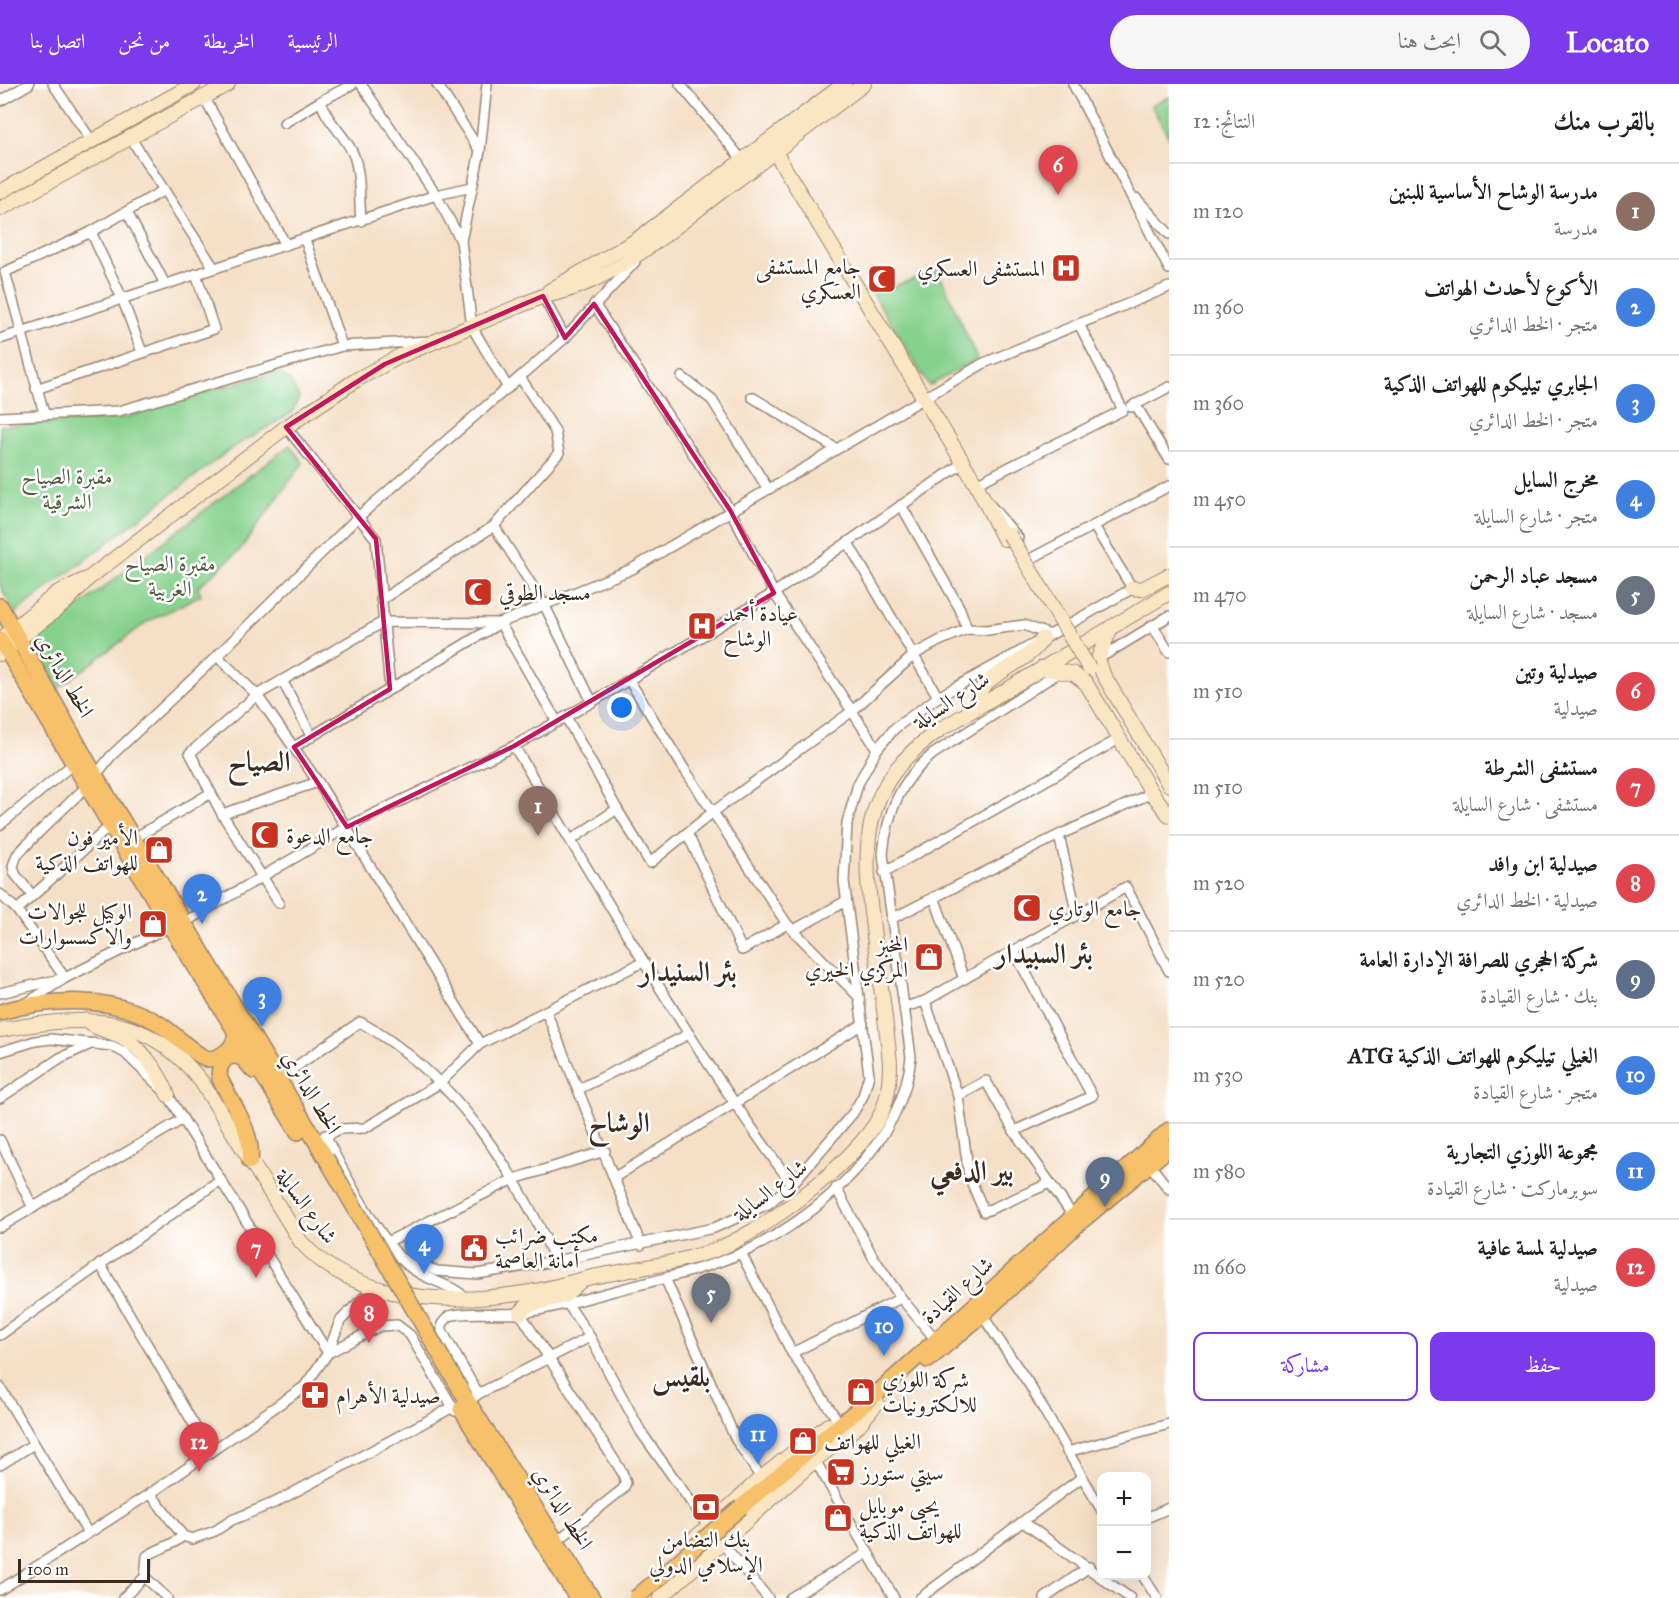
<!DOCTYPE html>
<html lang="ar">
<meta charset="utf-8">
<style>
body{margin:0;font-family:"IM FELL Great Primer",Amiri,serif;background:#f6f6f6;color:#202124;direction:rtl}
.controls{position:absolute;right:18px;bottom:18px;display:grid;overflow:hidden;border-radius:12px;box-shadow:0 6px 24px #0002}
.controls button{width:54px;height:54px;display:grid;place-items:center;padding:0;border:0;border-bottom:2px solid #e0e0e0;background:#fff;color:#202124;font:30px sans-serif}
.scale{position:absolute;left:18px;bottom:15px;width:132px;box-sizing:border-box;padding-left:6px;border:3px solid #3b2a1e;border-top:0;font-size:16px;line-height:21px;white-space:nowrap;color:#3b2a1e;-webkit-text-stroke:4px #fff;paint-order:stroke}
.you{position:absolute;left:622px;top:624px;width:21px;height:21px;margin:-15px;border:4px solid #fff;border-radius:50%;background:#1a73e8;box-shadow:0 0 0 9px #1a73e833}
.badge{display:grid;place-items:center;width:39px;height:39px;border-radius:50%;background:#7c3aed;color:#fff;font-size:20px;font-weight:700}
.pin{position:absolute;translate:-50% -50px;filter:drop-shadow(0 2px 3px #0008)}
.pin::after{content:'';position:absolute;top:32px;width:21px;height:18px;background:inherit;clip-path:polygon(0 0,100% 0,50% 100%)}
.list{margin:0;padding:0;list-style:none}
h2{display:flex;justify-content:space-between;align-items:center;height:78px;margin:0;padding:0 24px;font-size:26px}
h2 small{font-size:20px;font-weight:400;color:#757577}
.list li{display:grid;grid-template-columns:39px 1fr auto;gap:18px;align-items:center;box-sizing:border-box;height:96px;padding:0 24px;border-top:2px solid #e0e0e0}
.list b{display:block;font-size:22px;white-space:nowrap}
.list p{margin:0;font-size:20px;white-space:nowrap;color:#757577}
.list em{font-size:20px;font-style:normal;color:#757577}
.actions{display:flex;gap:12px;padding:18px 24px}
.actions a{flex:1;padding:14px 0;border:2px solid #7c3aed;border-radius:12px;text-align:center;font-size:21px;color:#7c3aed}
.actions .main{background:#7c3aed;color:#fff}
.icon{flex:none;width:33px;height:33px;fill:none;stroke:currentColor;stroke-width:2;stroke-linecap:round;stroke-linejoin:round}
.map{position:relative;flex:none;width:1169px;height:1514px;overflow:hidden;direction:ltr}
header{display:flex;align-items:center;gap:36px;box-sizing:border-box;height:84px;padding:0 30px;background:#7c3aed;color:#fff}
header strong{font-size:28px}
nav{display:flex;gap:33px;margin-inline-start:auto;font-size:21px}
.search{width:420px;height:54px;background:#f6f6f6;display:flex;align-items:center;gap:15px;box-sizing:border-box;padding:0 21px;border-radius:33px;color:#757577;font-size:22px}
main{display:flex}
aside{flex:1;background:#fff}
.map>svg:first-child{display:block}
.green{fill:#87d18d;stroke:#617e56;stroke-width:1.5}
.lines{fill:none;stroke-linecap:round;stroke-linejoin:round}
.street-casing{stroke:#988472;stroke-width:12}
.secondary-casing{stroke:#988472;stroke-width:16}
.primary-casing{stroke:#988472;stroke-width:18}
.street{stroke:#fff;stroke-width:9}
.secondary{stroke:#fbe6c4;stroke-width:14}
.primary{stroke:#f6c16b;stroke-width:15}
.secondary-bridge-casing{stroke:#988472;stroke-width:16;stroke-linecap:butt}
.primary-bridge-casing{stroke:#988472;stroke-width:18;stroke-linecap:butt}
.secondary-bridge{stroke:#fbe6c4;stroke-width:14}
.primary-bridge{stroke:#f6c16b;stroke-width:15}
.marked{fill:none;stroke:#c2185b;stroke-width:4.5;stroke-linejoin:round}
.labels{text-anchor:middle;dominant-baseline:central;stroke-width:5;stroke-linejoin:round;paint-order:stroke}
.poi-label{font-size:22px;fill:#3b2a1e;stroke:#fff;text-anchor:start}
.park-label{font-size:22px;fill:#525c3f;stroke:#fff}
.street-label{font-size:22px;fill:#3b2a1e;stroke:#fff}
.district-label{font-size:28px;font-weight:bold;fill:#3b2a1e;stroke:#fff}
</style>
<header>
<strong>Locato</strong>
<div class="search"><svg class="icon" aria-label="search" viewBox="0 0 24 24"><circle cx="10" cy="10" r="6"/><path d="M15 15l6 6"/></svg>ابحث هنا</div>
<nav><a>الرئيسية</a><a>الخريطة</a><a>من نحن</a><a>اتصل بنا</a></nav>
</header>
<main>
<aside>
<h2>بالقرب منك<small>النتائج: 12</small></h2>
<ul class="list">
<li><span class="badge" style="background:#8d6e63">1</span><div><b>مدرسة الوشاح الأساسية للبنين</b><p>مدرسة</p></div><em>120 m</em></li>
<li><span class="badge" style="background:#3f7fe0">2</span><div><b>الأكوع لأحدث الهواتف</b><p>متجر · الخط الدائري</p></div><em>360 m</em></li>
<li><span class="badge" style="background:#3f7fe0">3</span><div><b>الجابري تيليكوم للهواتف الذكية</b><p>متجر · الخط الدائري</p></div><em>360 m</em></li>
<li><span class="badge" style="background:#3f7fe0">4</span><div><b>مخرج السايل</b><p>متجر · شارع السايلة</p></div><em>450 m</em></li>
<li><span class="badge" style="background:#6b7280">5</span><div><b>مسجد عباد الرحمن</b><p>مسجد · شارع السايلة</p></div><em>470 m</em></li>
<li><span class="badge" style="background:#e0444e">6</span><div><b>صيدلية وتين</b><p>صيدلية</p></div><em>510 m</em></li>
<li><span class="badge" style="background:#e0444e">7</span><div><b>مستشفى الشرطة</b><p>مستشفى · شارع السايلة</p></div><em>510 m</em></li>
<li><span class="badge" style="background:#e0444e">8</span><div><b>صيدلية ابن وافد</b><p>صيدلية · الخط الدائري</p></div><em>520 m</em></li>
<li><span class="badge" style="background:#5c6f8a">9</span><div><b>شركة الحجري للصرافة الإدارة العامة</b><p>بنك · شارع القيادة</p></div><em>520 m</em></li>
<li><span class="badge" style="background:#3f7fe0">10</span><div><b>الغيلي تيليكوم للهواتف الذكية ATG</b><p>متجر · شارع القيادة</p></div><em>530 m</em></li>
<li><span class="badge" style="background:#3f7fe0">11</span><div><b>مجموعة اللوزي التجارية</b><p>سوبرماركت · شارع القيادة</p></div><em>580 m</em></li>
<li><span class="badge" style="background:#e0444e">12</span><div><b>صيدلية لمسة عافية</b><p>صيدلية</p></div><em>660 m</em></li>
</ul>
<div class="actions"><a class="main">حفظ</a><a>مشاركة</a></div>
</aside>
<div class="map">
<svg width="1169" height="1514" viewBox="0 0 1169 1514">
<rect width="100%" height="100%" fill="#fff"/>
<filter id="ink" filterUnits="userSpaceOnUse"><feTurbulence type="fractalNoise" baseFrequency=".0167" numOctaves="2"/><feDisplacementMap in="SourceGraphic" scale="12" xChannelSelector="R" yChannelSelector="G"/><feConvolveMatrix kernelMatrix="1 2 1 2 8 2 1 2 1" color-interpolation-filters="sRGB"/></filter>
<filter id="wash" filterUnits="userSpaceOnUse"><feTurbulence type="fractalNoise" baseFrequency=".008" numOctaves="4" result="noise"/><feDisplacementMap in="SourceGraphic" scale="24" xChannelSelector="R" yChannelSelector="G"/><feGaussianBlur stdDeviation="1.35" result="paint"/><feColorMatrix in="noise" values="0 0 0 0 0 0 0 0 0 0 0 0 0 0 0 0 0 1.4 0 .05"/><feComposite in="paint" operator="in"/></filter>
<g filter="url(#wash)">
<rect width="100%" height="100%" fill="#f5dfc6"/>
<g class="green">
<polygon points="1169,13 1169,54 1151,21"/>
<polygon points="938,186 977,275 929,302 873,210"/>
<polygon points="277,288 290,297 299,313 292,329 232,364 15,529 0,502 0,342 126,334 168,318"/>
<polygon points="290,361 303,379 239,467 198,503 201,511 147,538 59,604 35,563 35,556"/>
</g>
</g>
<g filter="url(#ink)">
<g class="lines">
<g class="street-casing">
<g id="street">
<polyline points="53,0 91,56"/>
<path d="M353 0 321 17C326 38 347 52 354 72 361 91 359 117 361 137"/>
<polyline points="361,0 436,111 461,157"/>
<polyline points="437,0 480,67"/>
<polyline points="487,0 480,67 461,157 472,243 508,304"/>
<polyline points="680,0 743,77"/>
<polyline points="1073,0 1169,185"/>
<polyline points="204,13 286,161"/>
<polyline points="0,17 29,0"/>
<polyline points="284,39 321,17"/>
<polyline points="130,53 214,184"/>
<polyline points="1136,114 1169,150"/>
<polyline points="127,128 165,200"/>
<polyline points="91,148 164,106"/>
<polyline points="305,156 342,262"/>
<polyline points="543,212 565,254"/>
<polyline points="594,220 730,426 774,509 877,665"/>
<polyline points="0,255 436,111 472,103"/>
<polyline points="682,293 712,316 768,405"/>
<polyline points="36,305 214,245 196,190"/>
<polyline points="752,313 835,364"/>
<polyline points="1135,320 1169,375"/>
<polyline points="1131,323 1169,303"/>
<polyline points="44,329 5,188 91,148 122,214 142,268"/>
<polyline points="0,333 119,327 342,262 430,257"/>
<polyline points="286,343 376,455 390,605"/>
<polyline points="976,400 1123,326 1079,240"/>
<polyline points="901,421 960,525 967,545"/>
<polyline points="990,421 1018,454"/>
<polyline points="494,442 545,522 592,618"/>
<polyline points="1094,442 1132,504"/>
<polyline points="848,459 938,613"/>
<polyline points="1030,475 1169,402"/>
<polyline points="381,516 494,442 559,369 555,347 520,293"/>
<polyline points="1152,541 1169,568"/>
<polyline points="217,572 257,611 318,698 480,960"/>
<polyline points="1098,575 1169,532"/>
<polyline points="282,596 312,653"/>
<polyline points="629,596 683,683 787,840 859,913"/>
<polyline points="566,633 617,725 650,779 713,728 851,628 915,570 939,557 967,545 987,546 1024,541 1050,551 1135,503"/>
<path d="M514 662C603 810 689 961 792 1100"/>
<polyline points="294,663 500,539 557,638"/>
<polyline points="222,730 318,698"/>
<polyline points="0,741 74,679"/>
<polyline points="687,749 742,866 787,840"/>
<polyline points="1059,751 1077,831"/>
<polyline points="133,755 211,709"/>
<polyline points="571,756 617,725"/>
<polyline points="884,788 1119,655"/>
<polyline points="0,810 17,826 65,894 0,909"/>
<polyline points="32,811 15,790 13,782 17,771 38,749 88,701 111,672 217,572 357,434 565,254 635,178"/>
<polyline points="934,813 964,895"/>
<polyline points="279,819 222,730 190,669 257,611 383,538 500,539 632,485 984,279 1169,203"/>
<polyline points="17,826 111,741"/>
<polyline points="891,835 1059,751 1152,709"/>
<polyline points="183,839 347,743 514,662 592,618 774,509 963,379"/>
<polyline points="794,846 846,817"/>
<polyline points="1014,867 1092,1012 1014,1047"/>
<polyline points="925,917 958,1012 969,1092 984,1128 1050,1099"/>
<polyline points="27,919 65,894 170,842"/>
<polyline points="905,923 925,917 1126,803 1169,887"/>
<polyline points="546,927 641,1161"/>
<polyline points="0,968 35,957 51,955 112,962 125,969 168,1011 328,1269"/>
<path d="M278 995 360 938C454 990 512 1082 556 1177"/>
<polyline points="579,1005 689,950"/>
<polyline points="958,1012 986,997 1014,1047 1073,1132"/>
<polyline points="0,1014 60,974 93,959"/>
<path d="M325 1051C341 1084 382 1161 410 1183 427 1197 450 1199 466 1214"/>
<polyline points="0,1056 33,1124"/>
<polyline points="316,1058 339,1045 365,1044 440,999 480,960 643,878"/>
<polyline points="1149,1080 1169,1105"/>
<polyline points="615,1093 863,940"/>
<polyline points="836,1104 873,1173 901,1214 936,1256"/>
<polyline points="0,1143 183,1035"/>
<polyline points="387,1158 514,1095 605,1067"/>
<polyline points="741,1169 792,1269 836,1334"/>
<polyline points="400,1174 437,1187 477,1190 556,1177 714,1144 768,1120 792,1100 853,1029 863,1012 869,991 844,797 847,739 858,700 877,665 895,644 938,613 1050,551"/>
<polyline points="100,1180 210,1368"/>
<polyline points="665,1194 735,1354 761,1394"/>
<polyline points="567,1219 590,1253 641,1348 708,1442"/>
<polyline points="520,1229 622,1388 626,1399 623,1405 557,1457"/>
<polyline points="982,1231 1029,1300 1102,1427"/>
<polyline points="0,1251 220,1096"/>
<polyline points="328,1269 380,1242 397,1241 410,1251 455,1327"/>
<polyline points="792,1269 901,1214"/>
<polyline points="0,1303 88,1449"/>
<polyline points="478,1310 590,1253"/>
<path d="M469 1318 478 1310 442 1247V1240L449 1232C472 1226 498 1232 521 1229 552 1225 584 1215 614 1207 657 1196 703 1186 744 1168 819 1133 903 1058 911 973L883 770C887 729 900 696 933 670L1061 587"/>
<polyline points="1067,1368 1169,1340"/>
<polyline points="815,1376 894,1514"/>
<polyline points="0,1381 34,1360"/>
<polyline points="150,1409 183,1452"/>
<polyline points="1146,1434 1169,1424"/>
<polyline points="1023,1438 1130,1514"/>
<polyline points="722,1459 768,1514"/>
<polyline points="1143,1492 1157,1514"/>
<polyline points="145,1493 167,1514"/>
<polyline points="0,1506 154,1407 304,1303 328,1269 340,1237 363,1214 382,1205"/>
<path d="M123 1514 145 1493 147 1472C159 1464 172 1462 183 1452L192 1455 215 1447 232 1436 276 1418 453 1323"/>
<polyline points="790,1514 868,1469"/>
<polyline points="920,1514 1081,1394"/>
<polyline points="1045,1514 1089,1483"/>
</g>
</g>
<g class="secondary-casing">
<g id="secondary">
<polyline points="775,68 976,400 1004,455"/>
<polyline points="0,108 194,0"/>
<polyline points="0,125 228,0"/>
<polyline points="549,207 635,157 844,0"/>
<polyline points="1132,504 1142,505 1169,491"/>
<polyline points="1111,543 1098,575 1103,590 1169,701"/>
<polyline points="5,552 57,509 84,496"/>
<path d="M0 570 65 519 89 494 286 343 356 296 400 272 543 212C611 201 669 147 722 107 770 72 817 36 864 0"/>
<polyline points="1042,584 1074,590 1086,599 1152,709 1169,731"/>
<path d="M980 621 978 612C985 589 1027 581 1043 554"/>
<path d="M86 936C96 946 108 946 120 952 142 963 159 989 168 1011"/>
<path d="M0 946C80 932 145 925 201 997L301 1158C353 1216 444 1221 517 1210 543 1207 567 1199 592 1193 632 1185 674 1180 712 1167 761 1150 856 1078 880 1032 888 1016 890 998 890 979 886 937 880 894 874 852 862 763 858 701 941 645L1169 509"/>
<polyline points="520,1229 527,1222 564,1212 582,1196"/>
<polyline points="692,1457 761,1394 828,1341"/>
<polyline points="660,1514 815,1376 858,1342 877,1319"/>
</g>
</g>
<g class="primary-casing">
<g id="primary">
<polyline points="0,522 95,691 326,1074"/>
<polyline points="0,555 170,842 298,1048"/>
<path d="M0 928C51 914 112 911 158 939 175 949 189 967 207 975 221 975 238 962 235 947"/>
<path d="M250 1077C254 1049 232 1020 220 995 216 981 229 965 243 975 247 978 250 984 254 987"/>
<polyline points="928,1276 982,1231 1078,1140 1169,1064"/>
<polyline points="460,1305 592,1514"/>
<polyline points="461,1325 577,1514"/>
<polyline points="741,1423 873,1313 1169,1046"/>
</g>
</g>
<use href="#street" class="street"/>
<use href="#secondary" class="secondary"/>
<use href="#primary" class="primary"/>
<g class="secondary-bridge-casing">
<polyline id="secondary-bridge" points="1009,450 1089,584"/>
</g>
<g class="primary-bridge-casing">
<g id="primary-bridge">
<polyline points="326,1074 460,1305"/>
<polyline points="636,1514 741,1423"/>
</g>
</g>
<use href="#secondary-bridge" class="secondary-bridge"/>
<use href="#primary-bridge" class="primary-bridge"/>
</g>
</g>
<path class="marked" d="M543 212 565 254 594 220 730 426 774 509 514 662 347 743 294 663 390 605 376 455 286 343 385 280Z"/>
<defs>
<g id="hospital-square" transform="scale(1.5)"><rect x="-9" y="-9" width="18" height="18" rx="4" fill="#c8321e" stroke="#fff"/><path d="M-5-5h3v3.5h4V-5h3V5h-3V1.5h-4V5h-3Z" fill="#fff"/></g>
<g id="mosque-square" transform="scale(1.5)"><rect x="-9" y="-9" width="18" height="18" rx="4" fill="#c8321e" stroke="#fff"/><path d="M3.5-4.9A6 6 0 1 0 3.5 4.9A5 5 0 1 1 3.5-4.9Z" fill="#fff"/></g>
<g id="shop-square" transform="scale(1.5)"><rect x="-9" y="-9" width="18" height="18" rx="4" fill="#c8321e" stroke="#fff"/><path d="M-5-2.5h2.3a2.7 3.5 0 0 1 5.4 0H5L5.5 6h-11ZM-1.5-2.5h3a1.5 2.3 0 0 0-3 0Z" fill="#fff"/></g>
<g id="civic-square" transform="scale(1.5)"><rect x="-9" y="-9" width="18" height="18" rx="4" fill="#c8321e" stroke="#fff"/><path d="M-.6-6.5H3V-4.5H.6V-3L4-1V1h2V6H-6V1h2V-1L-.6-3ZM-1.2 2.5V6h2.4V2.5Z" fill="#fff"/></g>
<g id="pharmacy-square" transform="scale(1.5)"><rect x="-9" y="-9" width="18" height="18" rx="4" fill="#c8321e" stroke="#fff"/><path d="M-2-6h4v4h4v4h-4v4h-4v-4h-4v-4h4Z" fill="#fff"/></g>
<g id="supermarket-square" transform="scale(1.5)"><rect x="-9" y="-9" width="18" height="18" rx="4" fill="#c8321e" stroke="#fff"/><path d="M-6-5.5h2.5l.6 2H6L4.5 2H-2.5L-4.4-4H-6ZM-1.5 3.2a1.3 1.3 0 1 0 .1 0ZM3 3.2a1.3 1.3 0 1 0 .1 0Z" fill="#fff"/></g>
<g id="bank-square" transform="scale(1.5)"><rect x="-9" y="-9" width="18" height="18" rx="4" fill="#c8321e" stroke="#fff"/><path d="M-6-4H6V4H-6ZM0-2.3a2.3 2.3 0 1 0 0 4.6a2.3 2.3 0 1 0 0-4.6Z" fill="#fff"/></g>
</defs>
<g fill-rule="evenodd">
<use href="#hospital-square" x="1066" y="184"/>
<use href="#mosque-square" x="882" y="195"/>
<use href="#mosque-square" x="478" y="508"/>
<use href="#hospital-square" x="702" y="542"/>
<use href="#mosque-square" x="265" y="751"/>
<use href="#shop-square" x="159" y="766"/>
<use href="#mosque-square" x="1027" y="824"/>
<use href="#shop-square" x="153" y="840"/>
<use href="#shop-square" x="929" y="873"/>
<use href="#civic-square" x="474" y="1164"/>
<use href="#shop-square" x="861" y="1308"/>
<use href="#pharmacy-square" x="315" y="1311"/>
<use href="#shop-square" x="803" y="1357"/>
<use href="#supermarket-square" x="841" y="1388"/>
<use href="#bank-square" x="706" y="1423"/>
<use href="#shop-square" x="838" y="1434"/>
</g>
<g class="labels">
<g class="poi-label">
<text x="861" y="182" text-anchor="end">جامع المستشفى<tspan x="861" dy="25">العسكري</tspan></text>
<text x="1045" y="184" text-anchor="end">المستشفى العسكري</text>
<text x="499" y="508">مسجد الطوقي</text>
<text x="723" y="529">عيادة أحمد<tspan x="723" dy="25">الوشاح</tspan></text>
<text x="286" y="751">جامع الدعوة</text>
<text x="138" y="753" text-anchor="end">الأمير فون<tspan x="138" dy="25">للهواتف الذكية</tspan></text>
<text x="1048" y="824">جامع الوتاري</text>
<text x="132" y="827" text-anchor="end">الوكيل للجوالات<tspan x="132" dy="25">والاكسسوارات</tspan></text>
<text x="908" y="860" text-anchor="end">المخبز<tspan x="908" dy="25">المركزي الخيري</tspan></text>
<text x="495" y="1151">مكتب ضرائب<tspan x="495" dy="25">أمانة العاصمة</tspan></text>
<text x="882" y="1295">شركة اللوزي<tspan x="882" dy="25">للالكترونيات</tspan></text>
<text x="336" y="1311">صيدلية الأهرام</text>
<text x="824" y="1357">الغيلي للهواتف</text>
<text x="862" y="1388">سيتي ستورز</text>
<text x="859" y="1421">يحيى موبايل<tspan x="859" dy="25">للهواتف الذكية</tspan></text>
<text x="706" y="1455" text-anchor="middle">بنك التضامن<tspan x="706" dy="25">الإسلامي الدولي</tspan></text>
</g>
<g class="park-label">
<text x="67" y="392">مقبرة الصياح<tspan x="67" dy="25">الشرقية</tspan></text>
<text x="170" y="479">مقبرة الصياح<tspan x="170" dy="25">الغربية</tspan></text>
</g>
<g class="street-label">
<text transform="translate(65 591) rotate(60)">الخط الدائري</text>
<text transform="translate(951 616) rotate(-33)">شارع السايلة</text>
<text transform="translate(312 1008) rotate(59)">الخط الدائري</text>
<text transform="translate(770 1106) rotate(-37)">شارع السايلة</text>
<text transform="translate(307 1122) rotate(54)">شارع السايلة</text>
<text transform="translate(957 1206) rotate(-42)">شارع القيادة</text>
<text transform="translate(563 1424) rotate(58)">الخط الدائري</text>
</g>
<g class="district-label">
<text x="259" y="677">الصياح</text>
<text x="1044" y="869">بئر السبيدار</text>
<text x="688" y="887">بئر السنيدار</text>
<text x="619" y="1038">الوشاح</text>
<text x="972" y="1086">بير الدفعي</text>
<text x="681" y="1292">بلقيس</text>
</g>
</g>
</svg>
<div class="controls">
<button>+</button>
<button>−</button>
</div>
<div class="scale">100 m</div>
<div class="you"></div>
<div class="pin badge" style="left:538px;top:752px;background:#8d6e63">1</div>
<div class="pin badge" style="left:202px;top:840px;background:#3f7fe0">2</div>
<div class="pin badge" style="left:262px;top:943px;background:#3f7fe0">3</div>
<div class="pin badge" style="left:424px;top:1190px;background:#3f7fe0">4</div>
<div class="pin badge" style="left:711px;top:1239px;background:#6b7280">5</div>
<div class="pin badge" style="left:1058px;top:111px;background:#e0444e">6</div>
<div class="pin badge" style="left:256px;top:1194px;background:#e0444e">7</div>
<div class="pin badge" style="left:369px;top:1259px;background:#e0444e">8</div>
<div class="pin badge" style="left:1105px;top:1123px;background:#5c6f8a">9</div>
<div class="pin badge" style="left:884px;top:1272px;background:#3f7fe0">10</div>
<div class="pin badge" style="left:758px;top:1380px;background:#3f7fe0">11</div>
<div class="pin badge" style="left:199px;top:1388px;background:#e0444e">12</div>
</div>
</main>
